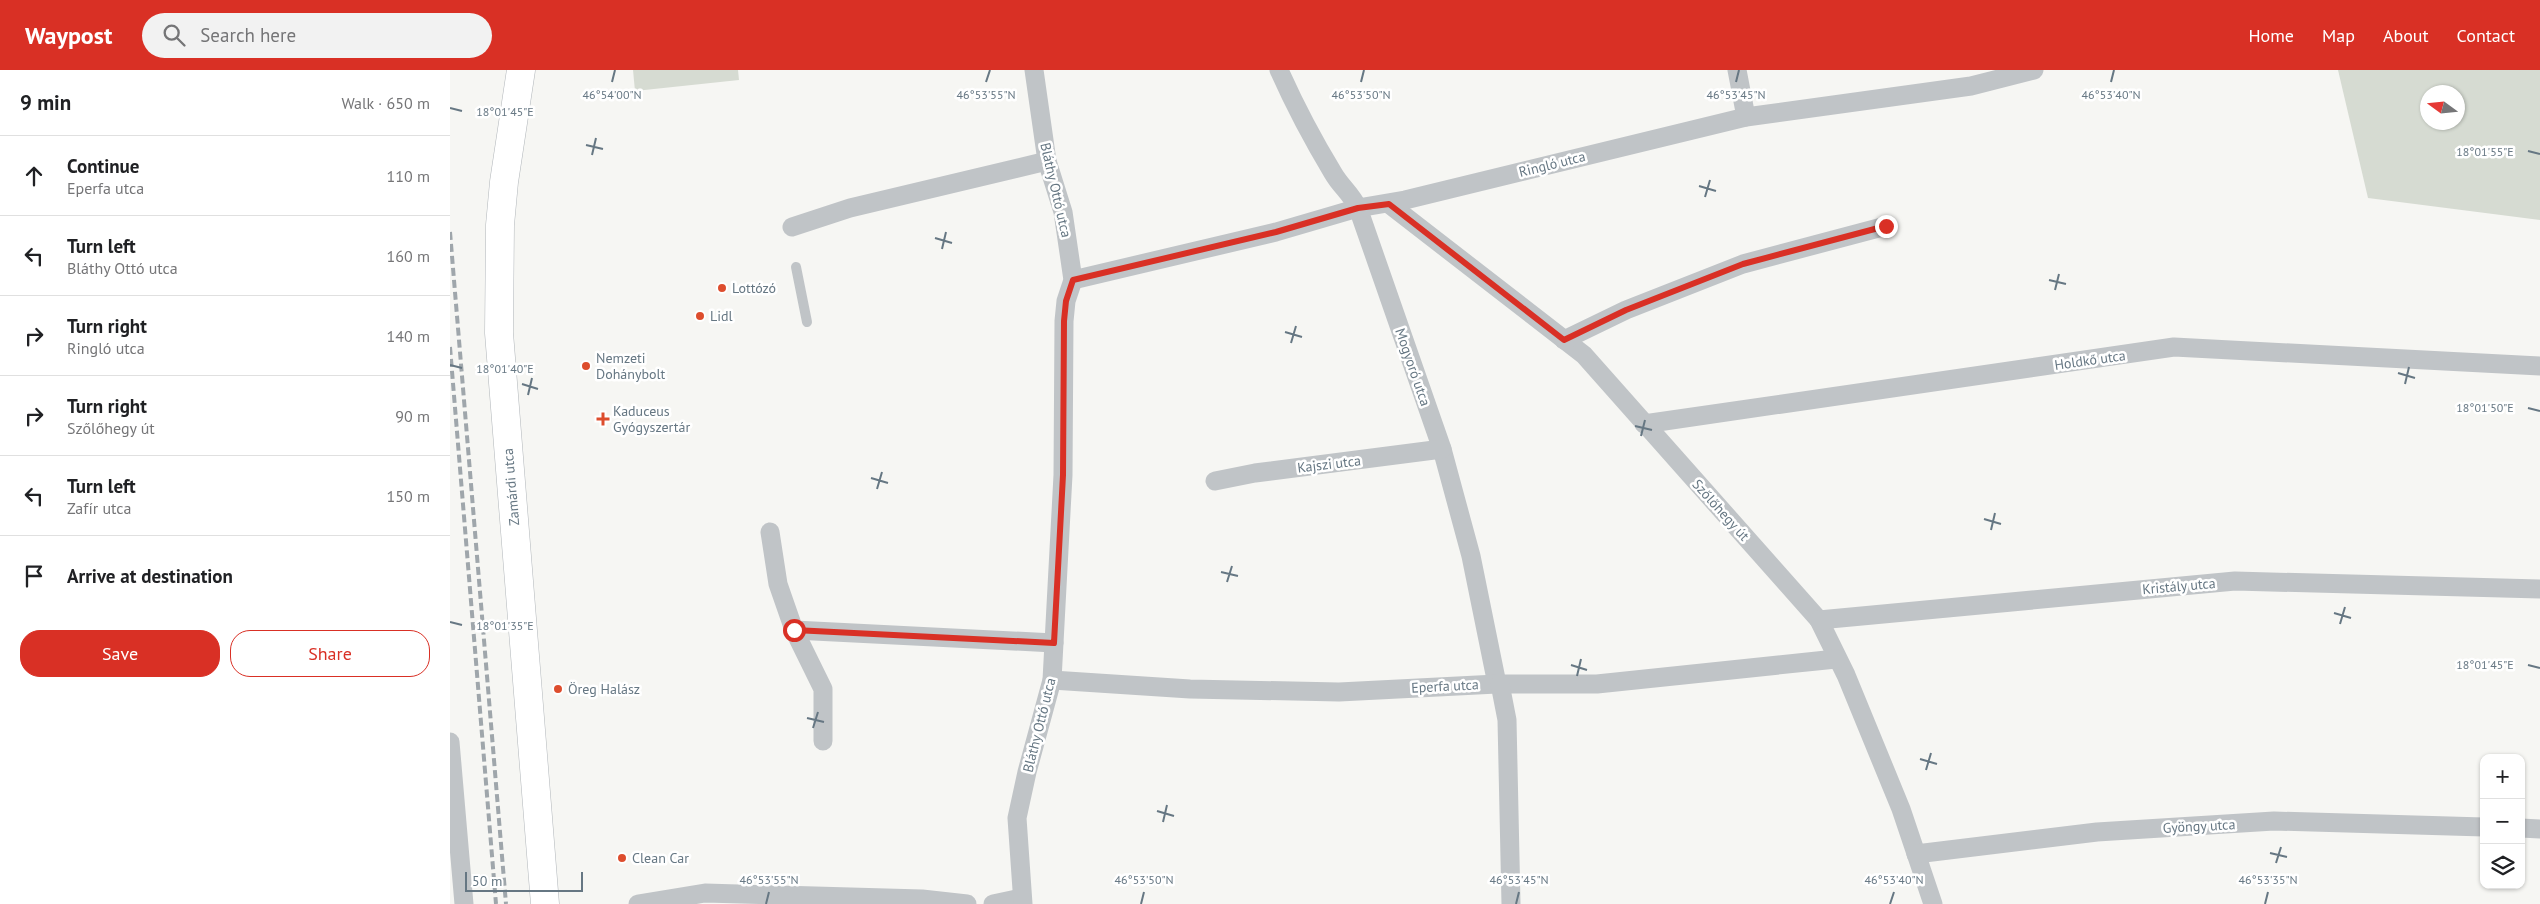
<!DOCTYPE html>
<meta charset="utf-8">
<style>
body{margin:0;font-family:"PT Sans",sans-serif;background:#f2f2f2;color:#202124}
.controls{position:absolute;right:15px;bottom:15px;display:grid;overflow:hidden;border-radius:10px;box-shadow:0 1px 4px #0004}
.controls button{width:45px;height:45px;display:grid;place-items:center;padding:0;border:0;border-bottom:1px solid #e0e0e0;background:#fff;color:#202124;font:25px sans-serif}
.compass{position:absolute;left:1970px;top:15px;width:45px;height:45px;border-radius:50%;background:#fff;box-shadow:0 1px 4px #0004;rotate:285deg}
.scale{position:absolute;left:15px;bottom:12px;width:118px;box-sizing:border-box;padding-left:5px;border:2px solid #667783;border-top:0;font-size:14px;line-height:18px;white-space:nowrap;color:#667783;-webkit-text-stroke:4px #fff;paint-order:stroke}
.stop{position:absolute;width:15px;height:15px;margin:-11px;border:4px solid #d93025;border-radius:50%;background:#fff}
.stop.end{background:#d93025;border-color:#fff;box-shadow:0 1px 5px #0008}
.list{margin:0;padding:0;list-style:none}
h2{display:flex;justify-content:space-between;align-items:center;height:65px;margin:0;padding:0 20px;font-size:21px}
h2 small{font-size:16px;font-weight:400;color:#757577}
.list li{display:grid;grid-template-columns:32px 1fr auto;gap:15px;align-items:center;box-sizing:border-box;height:80px;padding:0 20px;border-top:1px solid #e0e0e0}
.list b{display:block;font-size:19px;white-space:nowrap}
.list p{margin:0;font-size:16px;white-space:nowrap;color:#757577}
.list em{font-size:16px;font-style:normal;color:#757577}
.actions{display:flex;gap:10px;padding:15px 20px}
.actions a{flex:1;padding:11px 0;border:1px solid #d93025;border-radius:20px;text-align:center;font-size:18px;color:#d93025}
.actions .main{background:#d93025;color:#fff}
.icon{flex:none;width:28px;height:28px;fill:none;stroke:currentColor;stroke-width:2;stroke-linecap:round;stroke-linejoin:round}
.map{position:relative;flex:none;width:2090px;height:834px;overflow:hidden}
header{display:flex;align-items:center;gap:30px;box-sizing:border-box;height:70px;padding:0 25px;background:#d93025;color:#fff}
header strong{font-size:24px}
nav{display:flex;gap:28px;margin-inline-start:auto;font-size:18px}
.search{width:350px;height:45px;background:#f2f2f2;display:flex;align-items:center;gap:12px;box-sizing:border-box;padding:0 18px;border-radius:28px;color:#757577;font-size:19px}
main{display:flex}
aside{flex:1;background:#fff}
.map>svg:first-child{display:block}
.green{fill:#d6dbd2;fill-rule:evenodd}
.lines{fill:none;stroke-linecap:round;stroke-linejoin:round}
.primary-casing{stroke:#b1b6ba;stroke-width:29}
.service{stroke:#c0c4c7;stroke-width:10}
.minor{stroke:#c0c4c7;stroke-width:19}
.primary{stroke:#fff;stroke-width:28}
.rail{stroke:#9fa6ab;stroke-width:4;stroke-dasharray:8 4;stroke-linecap:butt}
.route{stroke:#d93025;stroke-width:6}
.ticks{fill:none;stroke:#667783;stroke-width:2}
.poi-dot{fill:#dd4d2d;stroke:#fff;stroke-width:2}
.labels{text-anchor:middle;dominant-baseline:central;stroke-width:5;stroke-linejoin:round;paint-order:stroke}
.street-label{font-size:14px;fill:#667783;stroke:#fff}
.poi-label{font-size:14px;fill:#667783;stroke:#fff;text-anchor:start}
.ticks-label{font-size:12px;text-anchor:middle;fill:#667783;stroke:#fff;stroke-width:5;stroke-linejoin:round;paint-order:stroke}
</style>
<header>
<strong>Waypost</strong>
<div class="search"><svg class="icon" aria-label="search" viewBox="0 0 24 24"><circle cx="10" cy="10" r="6"/><path d="M15 15l6 6"/></svg>Search here</div>
<nav><a>Home</a><a>Map</a><a>About</a><a>Contact</a></nav>
</header>
<main>
<aside>
<h2>9 min<small>Walk · 650 m</small></h2>
<ul class="list">
<li><svg class="icon" aria-label="ahead" viewBox="0 0 24 24"><path d="M12 20V5M6 11l6-6 6 6"/></svg><div><b>Continue</b><p>Eperfa utca</p></div><em>110 m</em></li>
<li><svg class="icon" aria-label="left" viewBox="0 0 24 24"><path d="M17 20v-9H6M10 6l-5 5 5 5"/></svg><div><b>Turn left</b><p>Bláthy Ottó utca</p></div><em>160 m</em></li>
<li><svg class="icon" aria-label="right" viewBox="0 0 24 24"><path d="M7 20v-9h11M14 6l5 5-5 5"/></svg><div><b>Turn right</b><p>Ringló utca</p></div><em>140 m</em></li>
<li><svg class="icon" aria-label="right" viewBox="0 0 24 24"><path d="M7 20v-9h11M14 6l5 5-5 5"/></svg><div><b>Turn right</b><p>Szőlőhegy út</p></div><em>90 m</em></li>
<li><svg class="icon" aria-label="left" viewBox="0 0 24 24"><path d="M17 20v-9H6M10 6l-5 5 5 5"/></svg><div><b>Turn left</b><p>Zafír utca</p></div><em>150 m</em></li>
<li><svg class="icon" aria-label="arrive" viewBox="0 0 24 24"><path d="M6 21V4h12l-3 4 3 4H6"/></svg><div><b>Arrive at destination</b></div></li>
</ul>
<div class="actions"><a class="main">Save</a><a>Share</a></div>
</aside>
<div class="map">
<svg width="2090" height="834" viewBox="0 0 2090 834">
<rect width="100%" height="100%" fill="#f6f6f3"/>
<g class="green">
<polygon points="183,0 288,0 289,10 185,21"/>
<path d="M1888 0H2090V150L1918 128ZM1978 22H2008V52H1978Z"/>
</g>
<g class="lines">
<g class="primary-casing">
<polyline id="primary" points="71,0 54,112 50,155 49,263 95,834"/>
</g>
<polyline class="service" points="346,197 357,252"/>
<g class="minor">
<path d="M829 0C845 36 863 70 883 103 891 117 900 122 908 138L992 379 1021 486 1047 614"/>
<polyline points="1287,0 1296,47"/>
<polyline points="939,134 1134,285 1369,550 1396,605 1451,739 1483,834"/>
<polyline points="342,157 400,138 597,91"/>
<polyline points="623,210 826,162 908,138 955,130 1296,47 1521,16 1584,0"/>
<polyline points="1114,270 1176,240 1293,194 1436,156"/>
<polyline points="1194,354 1724,277 2090,296"/>
<polyline points="765,411 805,403 992,379"/>
<polyline points="320,462 328,514 344,560 373,619 373,671"/>
<polyline points="1369,550 1785,511 2090,519"/>
<polyline points="344,560 604,573"/>
<polyline points="602,610 740,619 889,622 1047,614 1147,614 1386,589"/>
<polyline points="1050,614 1057,650 1061,834"/>
<polyline points="0,672 14,834"/>
<polyline points="2071,758 2090,759"/>
<polyline points="1466,784 1647,762 1824,751 2034,757"/>
<polyline points="188,834 255,823 472,829 517,834"/>
<polyline points="543,834 571,828"/>
<polyline points="573,834 567,748 577,702 602,610 613,405 614,251 616,231 623,210 613,142 597,91 584,0"/>
</g>
<use href="#primary" class="primary"/>
<g class="rail">
<polyline points="0,162 56,834"/>
<polyline points="0,277 46,834"/>
</g>
</g>
<g class="lines">
<polyline class="route" points="344,560 604,573 613,405 614,251 616,231 623,210 826,162 908,138 939,134 1114,270 1176,240 1293,194 1436,156"/>
</g>
<path class="ticks" d="M162 12 165 0M536 12 540 0M911 12 914 0M1286 12 1289 0M1661 12 1664 0M0 38 12 41M136 75 153 79M2078 81 2090 84M142 85 146 68M1249 116 1266 121M1255 127 1260 110M485 168 502 173M492 179 496 162M1599 210 1616 214M1605 220 1609 204M835 262 852 267M841 273 846 256M0 295 12 298M1948 303 1965 308M72 314 88 319M1955 314 1959 297M78 325 82 308M2078 338 2090 341M1185 356 1202 360M1191 366 1195 350M421 408 438 413M427 419 432 402M1534 449 1551 454M1541 460 1545 443M771 502 788 506M777 512 782 496M1884 543 1901 548M0 552 12 555M1890 554 1895 537M1121 595 1137 600M2078 595 2090 598M1127 606 1131 589M357 648 374 652M363 658 368 642M1470 689 1487 694M1476 700 1481 683M707 741 724 746M713 752 717 735M1820 783 1837 787M1826 793 1831 777M316 834 319 822M691 834 694 822M1066 834 1069 822M1440 834 1444 822M1815 834 1818 822"/>
<g class="poi-dot">
<circle cx="272" cy="218" r="5"/>
<circle cx="250" cy="246" r="5"/>
<circle cx="136" cy="296" r="5"/>
<path d="M150.5 341.5h5v5h5v5h-5v5h-5v-5h-5v-5h5z"/>
<circle cx="108" cy="619" r="5"/>
<circle cx="172" cy="788" r="5"/>
</g>
<g class="labels">
<g class="street-label">
<text transform="translate(1102 94) rotate(-14)">Ringló utca</text>
<text transform="translate(606 120) rotate(77)">Bláthy Ottó utca</text>
<text transform="translate(1640 290) rotate(-8)">Holdkő utca</text>
<text transform="translate(963 297) rotate(71)">Mogyoró utca</text>
<text transform="translate(879 394) rotate(-7)">Kajszi utca</text>
<text transform="translate(61 417) rotate(-95)">Zamárdi utca</text>
<text transform="translate(1271 440) rotate(48)">Szőlőhegy út</text>
<text transform="translate(1729 516) rotate(-5)">Kristály utca</text>
<text transform="translate(995 616) rotate(-3)">Eperfa utca</text>
<text transform="translate(589 655) rotate(-76)">Bláthy Ottó utca</text>
<text transform="translate(1749 756) rotate(-3)">Gyöngy utca</text>
</g>
<g class="poi-label">
<text x="282" y="218">Lottózó</text>
<text x="260" y="246">Lidl</text>
<text x="146" y="288">Nemzeti<tspan x="146" dy="16">Dohánybolt</tspan></text>
<text x="163" y="341">Kaduceus<tspan x="163" dy="16">Gyógyszertár</tspan></text>
<text x="118" y="619">Öreg Halász</text>
<text x="182" y="788">Clean Car</text>
</g>
</g>
<g class="ticks-label">
<text x="911" y="29">46°53'50"N</text>
<text x="1286" y="29">46°53'45"N</text>
<text x="1661" y="29">46°53'40"N</text>
<text x="162" y="29">46°54'00"N</text>
<text x="536" y="29">46°53'55"N</text>
<text x="55" y="46">18°01'45"E</text>
<text x="2035" y="86">18°01'55"E</text>
<text x="55" y="303">18°01'40"E</text>
<text x="2035" y="342">18°01'50"E</text>
<text x="55" y="560">18°01'35"E</text>
<text x="2035" y="599">18°01'45"E</text>
<text x="319" y="814">46°53'55"N</text>
<text x="694" y="814">46°53'50"N</text>
<text x="1069" y="814">46°53'45"N</text>
<text x="1444" y="814">46°53'40"N</text>
<text x="1818" y="814">46°53'35"N</text>
</g>
</svg>
<div class="controls">
<button>+</button>
<button>−</button>
<button><svg class="icon" aria-label="layers" viewBox="0 0 24 24"><path d="M12 4l9 5-9 5-9-5zM3 14l9 5 9-5"/></svg></button>
</div>
<svg class="compass" viewBox="-18 -18 36 36"><path d="M0-13l5 13h-10z" fill="#e53935"/><path d="M0 13l5-13h-10z" fill="#757577"/></svg>
<div class="scale">50 m</div>
<div class="stop" style="left:344px;top:560px"></div>
<div class="stop end" style="left:1436px;top:156px"></div>
</div>
</main>
